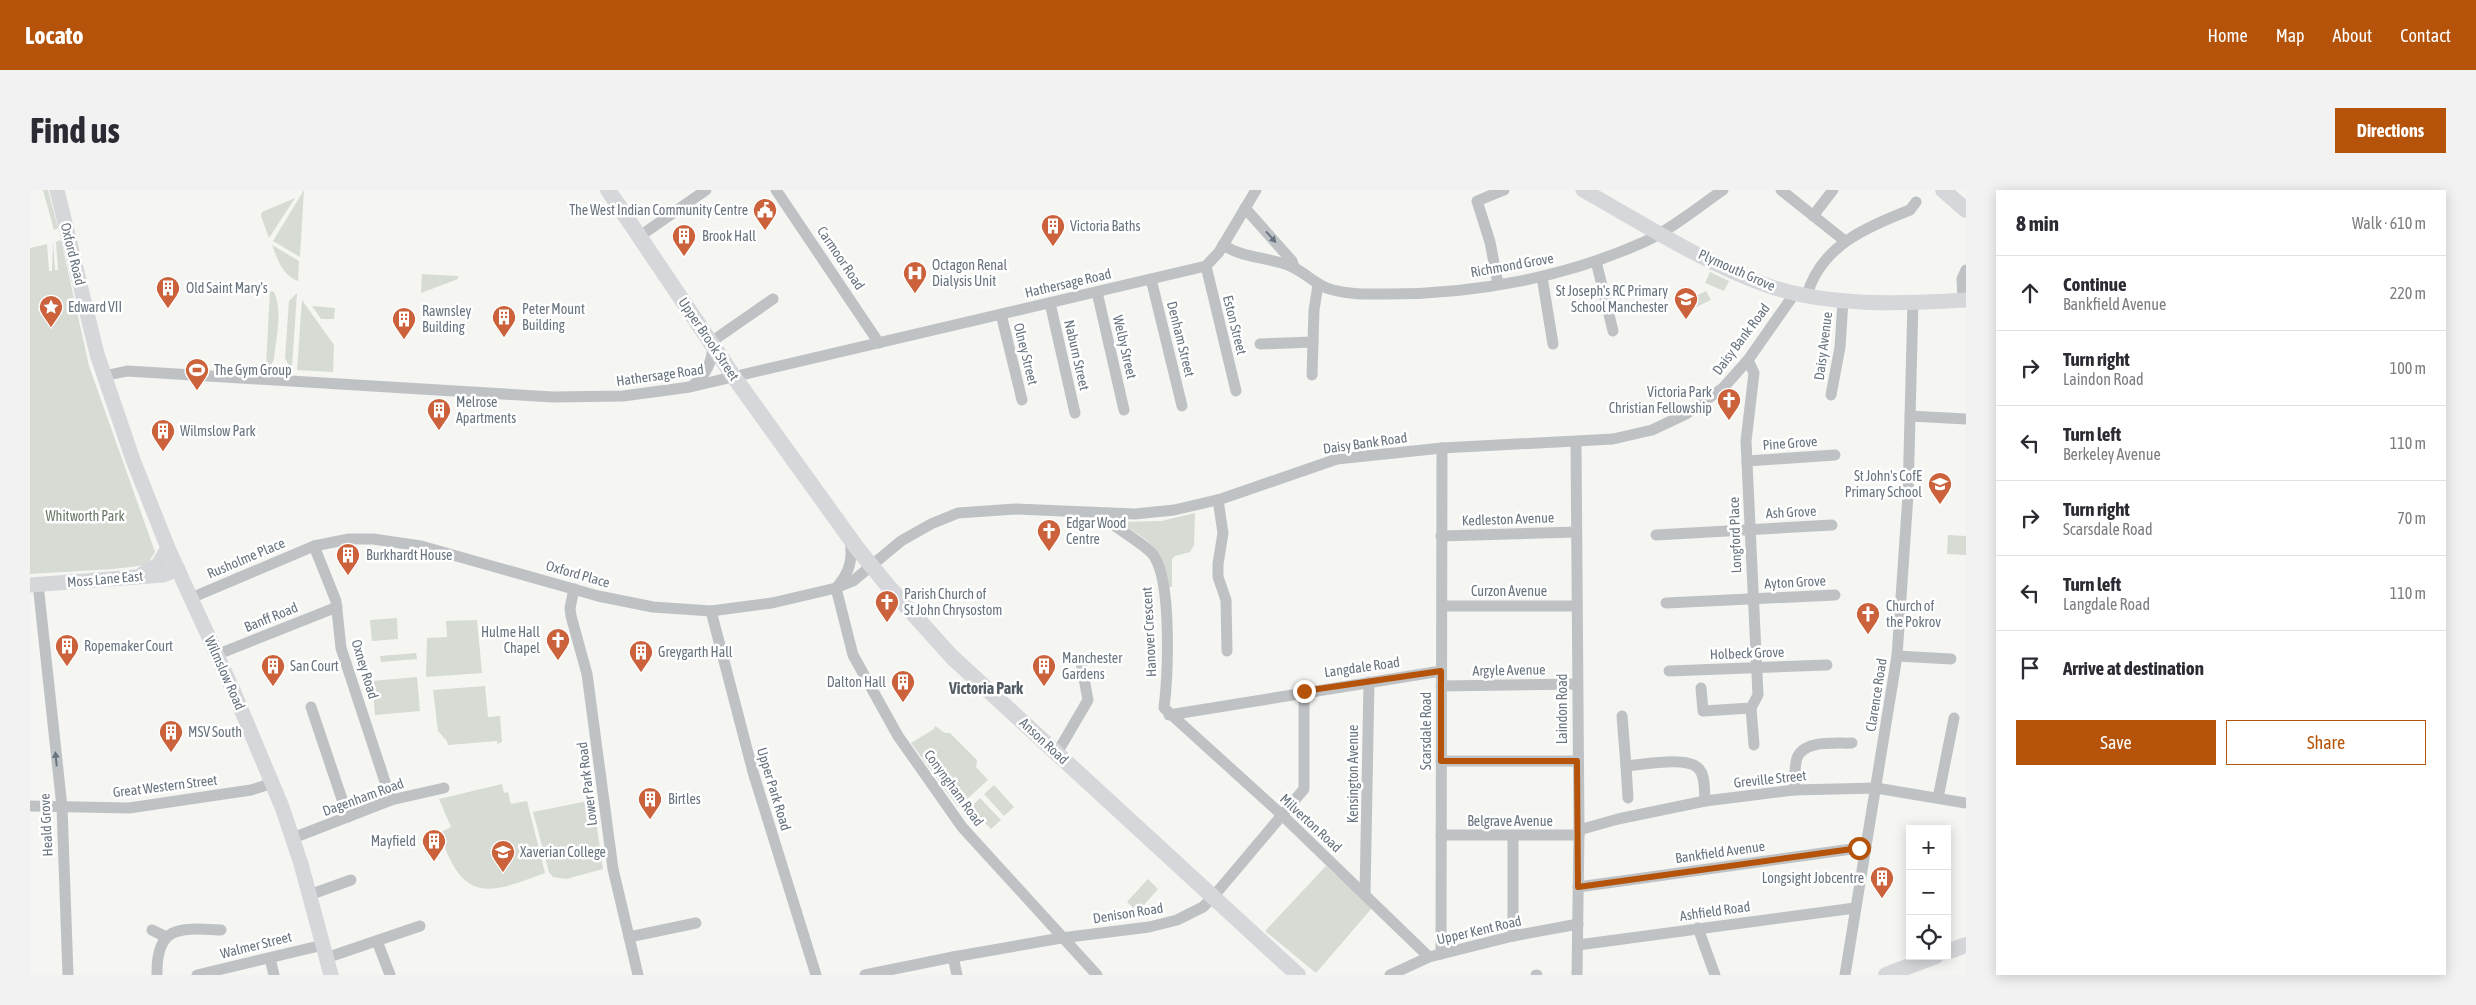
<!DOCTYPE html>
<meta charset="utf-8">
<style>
body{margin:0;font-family:"Asap Condensed",sans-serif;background:#f2f2f3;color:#2b2b33}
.controls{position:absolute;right:15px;bottom:15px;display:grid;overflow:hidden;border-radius:0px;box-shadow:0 2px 12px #0003}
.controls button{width:45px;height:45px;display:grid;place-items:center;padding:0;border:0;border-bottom:1px solid #e1e1e2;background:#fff;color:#2b2b33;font:25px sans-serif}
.stop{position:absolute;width:15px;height:15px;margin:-11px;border:4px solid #b45309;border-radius:50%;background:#fff}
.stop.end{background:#b45309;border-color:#fff;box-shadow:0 1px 5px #0008}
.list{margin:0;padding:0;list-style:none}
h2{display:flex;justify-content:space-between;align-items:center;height:65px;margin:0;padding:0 20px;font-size:21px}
h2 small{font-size:16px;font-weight:400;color:#7c7c81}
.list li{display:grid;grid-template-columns:32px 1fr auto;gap:15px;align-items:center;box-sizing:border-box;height:75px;padding:0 20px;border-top:1px solid #e1e1e2}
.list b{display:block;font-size:19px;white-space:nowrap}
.list p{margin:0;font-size:16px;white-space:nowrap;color:#7c7c81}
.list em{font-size:16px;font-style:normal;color:#7c7c81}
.actions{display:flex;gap:10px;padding:15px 20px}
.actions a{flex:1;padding:11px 0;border:1px solid #b45309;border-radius:0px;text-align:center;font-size:18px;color:#b45309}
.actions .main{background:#b45309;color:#fff}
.icon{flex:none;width:28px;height:28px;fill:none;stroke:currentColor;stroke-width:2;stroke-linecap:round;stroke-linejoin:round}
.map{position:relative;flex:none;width:1936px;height:785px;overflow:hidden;border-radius:0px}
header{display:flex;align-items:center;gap:30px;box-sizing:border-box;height:70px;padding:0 25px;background:#b45309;color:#fff}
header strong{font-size:24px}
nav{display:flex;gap:28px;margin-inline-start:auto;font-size:18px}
.intro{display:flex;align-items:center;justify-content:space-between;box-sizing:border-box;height:120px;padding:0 30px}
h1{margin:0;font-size:35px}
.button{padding:12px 22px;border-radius:0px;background:#b45309;color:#fff;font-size:18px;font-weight:700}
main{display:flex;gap:30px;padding:0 30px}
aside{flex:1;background:#fff;border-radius:0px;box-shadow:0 2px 12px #0003}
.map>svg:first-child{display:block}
.green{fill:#d6dbd4}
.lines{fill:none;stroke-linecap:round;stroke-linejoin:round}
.minor{stroke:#bfc2c5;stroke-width:11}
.major{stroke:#d5d7db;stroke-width:15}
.highway{stroke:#d5d7db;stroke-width:16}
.oneway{fill:#68747f}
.route{stroke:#b45309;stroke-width:6}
.labels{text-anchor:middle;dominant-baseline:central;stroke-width:5;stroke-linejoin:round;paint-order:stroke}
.poi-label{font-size:14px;fill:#68747f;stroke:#fff;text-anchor:start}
.street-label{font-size:14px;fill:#68747f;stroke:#fff}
.park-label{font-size:14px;fill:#697766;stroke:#fff}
.quarter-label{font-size:16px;font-weight:bold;fill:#555d65;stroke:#fff}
</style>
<header>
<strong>Locato</strong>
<nav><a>Home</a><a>Map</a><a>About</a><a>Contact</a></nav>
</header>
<div class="intro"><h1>Find us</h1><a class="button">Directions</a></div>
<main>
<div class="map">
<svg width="1936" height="785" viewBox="0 0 1936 785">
<rect width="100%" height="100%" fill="#f5f5f2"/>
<g class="green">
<polygon points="13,0 18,0 28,38 24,40"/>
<polygon points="274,0 270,67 243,51"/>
<polygon points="265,8 239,48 231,26 232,22"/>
<polygon points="31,50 59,176 125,362 117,375 83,379 0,384 0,58 17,54 19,81 22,81 23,52 25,80 28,80 26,52"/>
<path d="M242 55 269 71 268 91C252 85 248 70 242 55Z"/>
<polygon points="1680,82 1699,91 1694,101 1675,93"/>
<polygon points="392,84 428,86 428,89 391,103"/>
<path d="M240 101 244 102C253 121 246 149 244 169L241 175H236Z"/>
<polygon points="1676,101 1681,110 1660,120 1656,111"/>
<polygon points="267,103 262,176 259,176 255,168 259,111"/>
<polygon points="272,110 304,155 303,182 267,180"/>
<polygon points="282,116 305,118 304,129 291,129"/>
<path d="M1165 323 1164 355 1160 362 1145 366 1142 369V397H1136C1133 356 1121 352 1088 332L1131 331Z"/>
<polygon points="1918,345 1936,346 1936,365 1917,364"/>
<polygon points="367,428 368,449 342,451 340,430"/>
<polygon points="447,430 452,483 396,487 397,448 417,447 416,431"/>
<polygon points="386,463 387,469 351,472 350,466"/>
<polygon points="387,487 390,521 345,525 342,491"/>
<polygon points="455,496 458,527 470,526 472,552 467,554 467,551 418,555 417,551 408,541 403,500"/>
<polygon points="905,536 915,543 920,543 947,570 946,577 958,590 928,617 881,553 904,539"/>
<path d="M472 594 474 603 478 602 481 614 497 611 515 683C459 704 434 714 411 647L413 641 421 637 409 609Z"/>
<polygon points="964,595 984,617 974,626 954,604"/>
<polygon points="950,608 971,630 961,639 940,618"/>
<polygon points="563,610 573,679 536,689 523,687 519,682 503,622"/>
<polygon points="1296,676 1342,718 1286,783 1235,741"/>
<polygon points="1118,689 1128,699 1108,722 1097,712"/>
</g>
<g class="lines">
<g class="minor">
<polyline points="746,0 849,153"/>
<polyline points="1751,0 1815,51"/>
<polyline points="1215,18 1262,71 1264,77"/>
<polyline points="1783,26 1803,0"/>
<polyline points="610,46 676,0"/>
<path d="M1193 55C1213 68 1236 67 1258 75 1275 81 1285 96 1303 100 1322 105 1341 104 1360 104 1446 104 1536 87 1614 52 1642 39 1668 17 1693 0"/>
<polyline points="1566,71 1583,141"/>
<polyline points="1176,76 1206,201"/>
<polyline points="1512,87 1523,154"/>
<polyline points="1121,89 1152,216"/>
<polyline points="1468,94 1460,52 1447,11 1474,0"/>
<polyline points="1067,102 1094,220"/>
<path d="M1777 105C1791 56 1836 37 1880 20L1886 12"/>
<polyline points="1933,110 1932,89 1936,80"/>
<polyline points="1020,113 1045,223"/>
<polyline points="971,124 992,210"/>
<polyline points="681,152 743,109"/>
<polyline points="1230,154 1283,152"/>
<polyline points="1718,170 1724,183 1716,251 1728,505 1721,518 1724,555"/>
<polyline points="1282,185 1284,120 1288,95"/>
<polyline points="74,186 97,181 523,207 593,206 660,197 1176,76 1189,62 1226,0"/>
<path d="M662 196C676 185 682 173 683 155"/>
<polyline points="1801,205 1810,157 1813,111"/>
<polyline points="1880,226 1936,229"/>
<polyline points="1546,252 1549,640 1547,785"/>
<polyline points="1717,271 1805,265"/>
<polyline points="1188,310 1193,343 1188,374 1188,387 1196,410 1197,461"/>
<path d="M1069 324C1082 336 1117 355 1124 366 1142 393 1138 485 1134 518L1252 625 1399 767"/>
<polyline points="1626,345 1802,335"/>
<polyline points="1411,346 1546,342"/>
<polyline points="284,356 306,411 311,458 361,610"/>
<polyline points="8,394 32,617 38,785"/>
<path d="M808 396C820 381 823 369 820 349"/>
<polyline points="806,398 823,465 868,546 932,637 1067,785"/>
<polyline points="544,399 540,418 541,426 557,484 583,679 608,785"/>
<polyline points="161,408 284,356 319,349 343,349 391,356 568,406 623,417 681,421 742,413 806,398 823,391 871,351 901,334 928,323 985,319 1105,324 1144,320 1191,309 1307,269 1412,258 1583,249 1622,240 1656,224 1693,198 1718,170 1765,103"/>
<polyline points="1636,413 1805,405"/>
<polyline points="1412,416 1547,416"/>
<polyline points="681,421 723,582 786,785"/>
<polyline points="186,465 307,417"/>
<polyline points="1867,466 1921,469"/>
<polyline points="1639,481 1797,475"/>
<polyline points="1411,496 1547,494"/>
<polyline points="1671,498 1673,521 1721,518"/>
<polyline points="281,517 318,627"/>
<polyline points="1139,525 1411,481"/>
<path d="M1592 526 1596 576C1612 575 1656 566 1668 578 1676 585 1674 601 1675 611"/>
<polyline points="1027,563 1058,510 1051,472"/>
<polyline points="1411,571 1547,571"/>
<polyline points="1596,576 1598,608"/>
<path d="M1764 600C1765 590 1764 578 1767 568 1774 549 1807 554 1822 553"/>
<polyline points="1908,608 1924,528"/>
<polyline points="0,616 99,618 221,600 243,593"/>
<polyline points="1549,640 1588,629 1675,611 1764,600 1846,598 1936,613"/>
<polyline points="1411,645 1549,645"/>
<polyline points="263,648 361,610 414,598"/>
<polyline points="1548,697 1836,657"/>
<polyline points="279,705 321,690"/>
<polyline points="1335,705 1339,492"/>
<polyline points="1668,738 1685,785"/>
<polyline points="122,740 136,747"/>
<polyline points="1483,746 1483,647"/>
<polyline points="599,747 666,733"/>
<polyline points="347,751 360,785"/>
<polyline points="1548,755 1825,718"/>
<polyline points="1411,764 1412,258"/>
<polyline points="923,767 927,785"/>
<polyline points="240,768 244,785"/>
<polyline points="296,768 390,736"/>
<path d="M127 785C126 734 151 738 191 740"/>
<polyline points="167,785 293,755"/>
<polyline points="835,785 923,767 1031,748 1119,737 1147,730 1173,717 1183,707 1274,599 1274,501"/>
<polyline points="1360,785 1399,767 1483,746 1548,734"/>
<polyline points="1506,785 1507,785"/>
<polyline points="1815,785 1867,466 1878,305 1883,111"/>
</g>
<g class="major">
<polyline points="27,0 67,164 103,270 138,358 203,500 252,617 271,674 301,785"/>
<path d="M1553 0C1610 32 1674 73 1736 95 1798 117 1871 114 1936 110"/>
<polyline points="112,384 128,375 138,358"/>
<polyline points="0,395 133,385 148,379"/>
</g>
<g class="highway">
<polyline points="578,0 704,187 827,358 858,396 922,467 1268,785"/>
<polyline points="1913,0 1936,20"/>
<polyline points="1917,762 1936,755"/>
<polyline points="1856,785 1906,766"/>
</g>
</g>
<defs><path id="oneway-solid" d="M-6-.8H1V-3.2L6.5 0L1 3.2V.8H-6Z" transform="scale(1.25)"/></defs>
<g class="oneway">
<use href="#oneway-solid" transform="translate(1241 47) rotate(48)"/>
<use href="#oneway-solid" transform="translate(26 569) rotate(-96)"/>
</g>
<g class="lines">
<polyline class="route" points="1274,501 1411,481 1411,571 1547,571 1548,697 1829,658"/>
</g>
<defs>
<g id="civic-pin" transform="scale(1.25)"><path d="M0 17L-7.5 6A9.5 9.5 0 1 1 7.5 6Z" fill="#cb623c" stroke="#fff"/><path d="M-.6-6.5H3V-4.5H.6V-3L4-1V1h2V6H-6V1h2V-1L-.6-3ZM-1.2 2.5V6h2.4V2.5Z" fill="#fff"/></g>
<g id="building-pin" transform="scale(1.25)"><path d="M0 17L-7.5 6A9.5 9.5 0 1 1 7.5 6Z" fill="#cb623c" stroke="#fff"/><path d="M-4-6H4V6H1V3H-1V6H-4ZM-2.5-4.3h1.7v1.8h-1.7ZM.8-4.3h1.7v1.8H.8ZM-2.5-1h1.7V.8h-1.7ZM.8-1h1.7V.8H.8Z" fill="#fff"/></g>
<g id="hospital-pin" transform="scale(1.25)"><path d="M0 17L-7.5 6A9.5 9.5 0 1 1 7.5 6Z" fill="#cb623c" stroke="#fff"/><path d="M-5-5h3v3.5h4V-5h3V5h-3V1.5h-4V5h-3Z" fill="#fff"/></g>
<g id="school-pin" transform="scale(1.25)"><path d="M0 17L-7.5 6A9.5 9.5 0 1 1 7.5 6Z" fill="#cb623c" stroke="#fff"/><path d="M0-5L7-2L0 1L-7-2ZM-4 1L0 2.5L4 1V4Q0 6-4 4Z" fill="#fff"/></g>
<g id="sight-pin" transform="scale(1.25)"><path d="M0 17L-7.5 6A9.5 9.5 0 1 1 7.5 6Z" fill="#cb623c" stroke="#fff"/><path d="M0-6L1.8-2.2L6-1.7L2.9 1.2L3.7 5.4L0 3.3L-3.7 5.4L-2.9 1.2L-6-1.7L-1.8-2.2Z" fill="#fff"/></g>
<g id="stadium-pin" transform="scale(1.25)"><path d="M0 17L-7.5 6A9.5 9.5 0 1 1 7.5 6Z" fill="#cb623c" stroke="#fff"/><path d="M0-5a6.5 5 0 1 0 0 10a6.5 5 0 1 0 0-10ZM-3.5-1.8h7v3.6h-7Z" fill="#fff"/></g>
<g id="church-pin" transform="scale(1.25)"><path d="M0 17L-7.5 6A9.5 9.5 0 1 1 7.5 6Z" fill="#cb623c" stroke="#fff"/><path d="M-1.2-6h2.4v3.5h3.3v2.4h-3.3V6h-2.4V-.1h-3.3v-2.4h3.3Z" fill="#fff"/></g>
<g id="university-pin" transform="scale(1.25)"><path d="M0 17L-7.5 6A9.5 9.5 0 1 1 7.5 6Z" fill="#cb623c" stroke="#fff"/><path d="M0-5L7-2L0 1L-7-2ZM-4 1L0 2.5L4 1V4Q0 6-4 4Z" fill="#fff"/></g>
</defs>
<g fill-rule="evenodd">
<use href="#civic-pin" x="735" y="20"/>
<use href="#building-pin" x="1023" y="36"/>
<use href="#building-pin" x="654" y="46"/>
<use href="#hospital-pin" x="885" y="83"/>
<use href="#building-pin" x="138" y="98"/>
<use href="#school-pin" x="1656" y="109"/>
<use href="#sight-pin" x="21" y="117"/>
<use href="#building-pin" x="474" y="127"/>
<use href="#building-pin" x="374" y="129"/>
<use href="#stadium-pin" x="167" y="180"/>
<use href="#church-pin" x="1699" y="210"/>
<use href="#building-pin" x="409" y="220"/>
<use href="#building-pin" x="133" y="241"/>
<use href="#school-pin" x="1910" y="294"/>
<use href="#church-pin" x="1019" y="341"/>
<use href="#building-pin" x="318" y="365"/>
<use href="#church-pin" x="857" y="412"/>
<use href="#church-pin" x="1838" y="424"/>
<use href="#church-pin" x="528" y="450"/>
<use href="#building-pin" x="37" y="456"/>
<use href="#building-pin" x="611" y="462"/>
<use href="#building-pin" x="243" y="476"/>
<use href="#building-pin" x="1014" y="476"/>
<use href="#building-pin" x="873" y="492"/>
<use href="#building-pin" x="141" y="542"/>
<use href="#building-pin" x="620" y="609"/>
<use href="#building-pin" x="404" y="651"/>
<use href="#university-pin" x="473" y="662"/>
<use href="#building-pin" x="1852" y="688"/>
</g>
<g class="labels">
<g class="poi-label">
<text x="718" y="20" text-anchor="end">The West Indian Community Centre</text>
<text x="1040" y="36">Victoria Baths</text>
<text x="672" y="46">Brook Hall</text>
<text x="902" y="75">Octagon Renal<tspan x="902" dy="16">Dialysis Unit</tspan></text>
<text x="156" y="98">Old Saint Mary’s</text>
<text x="1638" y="101" text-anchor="end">St Joseph's RC Primary<tspan x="1638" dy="16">School Manchester</tspan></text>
<text x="38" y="117">Edward VII</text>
<text x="492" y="119">Peter Mount<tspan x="492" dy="16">Building</tspan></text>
<text x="392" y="121">Rawnsley<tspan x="392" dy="16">Building</tspan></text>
<text x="184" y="180">The Gym Group</text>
<text x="1682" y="202" text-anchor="end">Victoria Park<tspan x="1682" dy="16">Christian Fellowship</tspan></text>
<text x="426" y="212">Melrose<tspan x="426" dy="16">Apartments</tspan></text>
<text x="150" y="241">Wilmslow Park</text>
<text x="1892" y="286" text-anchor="end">St John's CofE<tspan x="1892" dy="16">Primary School</tspan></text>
<text x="1036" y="333">Edgar Wood<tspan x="1036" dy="16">Centre</tspan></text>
<text x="336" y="365">Burkhardt House</text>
<text x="874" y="404">Parish Church of<tspan x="874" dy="16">St John Chrysostom</tspan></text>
<text x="1856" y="416">Church of<tspan x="1856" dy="16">the Pokrov</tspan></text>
<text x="510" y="442" text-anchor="end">Hulme Hall<tspan x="510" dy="16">Chapel</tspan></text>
<text x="54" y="456">Ropemaker Court</text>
<text x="628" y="462">Greygarth Hall</text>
<text x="1032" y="468">Manchester<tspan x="1032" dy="16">Gardens</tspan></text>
<text x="260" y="476">San Court</text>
<text x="856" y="492" text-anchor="end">Dalton Hall</text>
<text x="158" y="542">MSV South</text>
<text x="638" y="609">Birtles</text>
<text x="386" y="651" text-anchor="end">Mayfield</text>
<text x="490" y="662">Xaverian College</text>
<text x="1834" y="688" text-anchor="end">Longsight Jobcentre</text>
</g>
<g class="street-label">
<text transform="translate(43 64) rotate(76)">Oxford Road</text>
<text transform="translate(811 68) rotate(56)">Carmoor Road</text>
<text transform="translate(1482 75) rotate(-10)">Richmond Grove</text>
<text transform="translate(1707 80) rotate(24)">Plymouth Grove</text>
<text transform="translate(1038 93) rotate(-13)">Hathersage Road</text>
<text transform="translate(1205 135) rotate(76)">Eston Street</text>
<text transform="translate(679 149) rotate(56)">Upper Brook Street</text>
<text transform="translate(1151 149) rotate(76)">Denham Street</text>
<text transform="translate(1711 149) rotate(-53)">Daisy Bank Road</text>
<text transform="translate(1793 156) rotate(-83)">Daisy Avenue</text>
<text transform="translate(1095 157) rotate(77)">Welby Street</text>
<text transform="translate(996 164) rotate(76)">Olney Street</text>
<text transform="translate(1047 165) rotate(77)">Naburn Street</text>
<text transform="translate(630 185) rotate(-8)">Hathersage Road</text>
<text transform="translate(1335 253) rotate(-8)">Daisy Bank Road</text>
<text transform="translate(1760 253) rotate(-4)">Pine Grove</text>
<text transform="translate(1761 322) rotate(-3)">Ash Grove</text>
<text transform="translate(1478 329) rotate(-2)">Kedleston Avenue</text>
<text transform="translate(1705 345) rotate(-92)">Longford Place</text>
<text transform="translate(216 368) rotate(-23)">Rusholme Place</text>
<text transform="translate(548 384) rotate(16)">Oxford Place</text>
<text transform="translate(75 389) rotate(-5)">Moss Lane East</text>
<text transform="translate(1765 392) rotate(-3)">Ayton Grove</text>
<text x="1479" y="401">Curzon Avenue</text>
<text transform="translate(241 427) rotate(-22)">Banff Road</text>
<text transform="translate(1119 442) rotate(-93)">Hanover Crescent</text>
<text transform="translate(1717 463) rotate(-2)">Holbeck Grove</text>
<text transform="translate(1332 477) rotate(-8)">Langdale Road</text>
<text transform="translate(335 479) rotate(73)">Oxney Road</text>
<text transform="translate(1479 480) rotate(-1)">Argyle Avenue</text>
<text transform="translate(195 483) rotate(66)">Wilmslow Road</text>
<text transform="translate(1846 505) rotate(-81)">Clarence Road</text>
<text transform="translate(1532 519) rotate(-90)">Laindon Road</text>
<text transform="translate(1396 541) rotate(-90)">Scarsdale Road</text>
<text transform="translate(1014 551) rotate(43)">Anson Road</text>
<text transform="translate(1323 584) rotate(-90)">Kensington Avenue</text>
<text transform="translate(1740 589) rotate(-6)">Greville Street</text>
<text transform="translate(557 594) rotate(-97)">Lower Park Road</text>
<text transform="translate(135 596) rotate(-7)">Great Western Street</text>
<text transform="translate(924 598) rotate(54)">Conyngham Road</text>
<text transform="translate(744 599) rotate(73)">Upper Park Road</text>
<text transform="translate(333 607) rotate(-20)">Dagenham Road</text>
<text x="1480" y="631">Belgrave Avenue</text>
<text transform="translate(1281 633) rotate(43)">Milverton Road</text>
<text transform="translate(16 635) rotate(-93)">Heald Grove</text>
<text transform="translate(1690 662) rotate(-8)">Bankfield Avenue</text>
<text transform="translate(1685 721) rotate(-8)">Ashfield Road</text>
<text transform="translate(1098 723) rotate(-9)">Denison Road</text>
<text transform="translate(1449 740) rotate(-13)">Upper Kent Road</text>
<text transform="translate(226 755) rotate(-14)">Walmer Street</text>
</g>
<g class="park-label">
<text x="55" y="326">Whitworth Park</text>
</g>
<g class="quarter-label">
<text x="956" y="498">Victoria Park</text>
</g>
</g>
</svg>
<div class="controls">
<button>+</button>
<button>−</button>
<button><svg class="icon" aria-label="locate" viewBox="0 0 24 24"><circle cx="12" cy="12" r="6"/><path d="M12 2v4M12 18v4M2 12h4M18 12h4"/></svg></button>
</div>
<div class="stop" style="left:1829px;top:658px"></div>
<div class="stop end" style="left:1274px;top:501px"></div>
</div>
<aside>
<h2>8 min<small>Walk · 610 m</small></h2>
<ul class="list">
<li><svg class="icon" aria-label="ahead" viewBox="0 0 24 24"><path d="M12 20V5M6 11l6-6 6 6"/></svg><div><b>Continue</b><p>Bankfield Avenue</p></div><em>220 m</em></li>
<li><svg class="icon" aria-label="right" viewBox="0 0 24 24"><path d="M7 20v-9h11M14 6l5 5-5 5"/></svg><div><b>Turn right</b><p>Laindon Road</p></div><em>100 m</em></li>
<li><svg class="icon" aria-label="left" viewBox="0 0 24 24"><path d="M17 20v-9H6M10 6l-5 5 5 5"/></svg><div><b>Turn left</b><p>Berkeley Avenue</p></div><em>110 m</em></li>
<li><svg class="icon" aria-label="right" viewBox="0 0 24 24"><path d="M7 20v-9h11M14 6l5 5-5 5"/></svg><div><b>Turn right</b><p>Scarsdale Road</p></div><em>70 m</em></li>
<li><svg class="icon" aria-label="left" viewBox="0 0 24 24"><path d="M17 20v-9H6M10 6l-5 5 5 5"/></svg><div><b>Turn left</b><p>Langdale Road</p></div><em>110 m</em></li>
<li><svg class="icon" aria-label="arrive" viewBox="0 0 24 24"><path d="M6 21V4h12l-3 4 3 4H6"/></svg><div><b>Arrive at destination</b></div></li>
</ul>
<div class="actions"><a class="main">Save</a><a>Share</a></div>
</aside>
</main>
